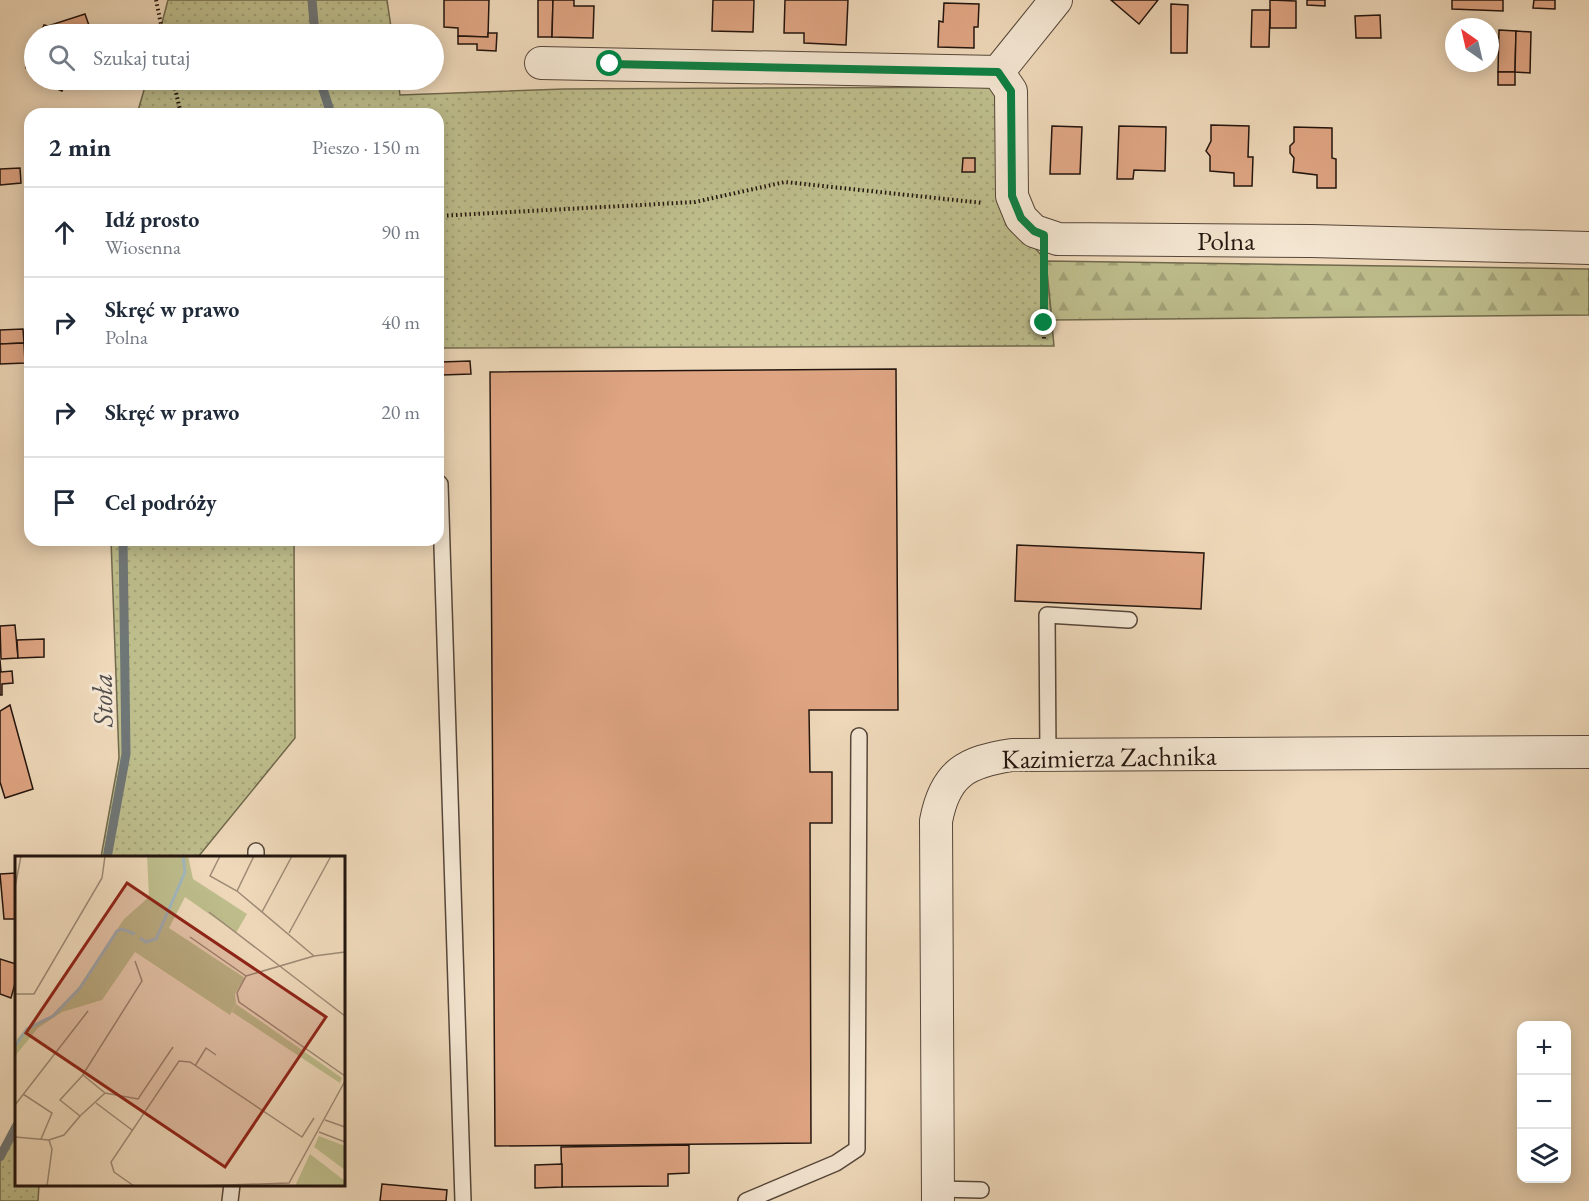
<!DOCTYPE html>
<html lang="pl">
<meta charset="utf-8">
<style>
body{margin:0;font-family:"EB Garamond",serif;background:#f6f6f7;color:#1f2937}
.controls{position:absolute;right:18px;bottom:18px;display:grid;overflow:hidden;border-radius:12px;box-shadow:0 3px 15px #0003}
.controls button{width:54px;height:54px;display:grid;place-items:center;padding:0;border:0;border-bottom:2px solid #e0e1e3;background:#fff;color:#1f2937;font:30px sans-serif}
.compass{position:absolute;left:1445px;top:18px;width:54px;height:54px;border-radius:50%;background:#fff;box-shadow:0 3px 15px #0003;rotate:326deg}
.stop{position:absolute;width:18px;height:18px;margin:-14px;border:4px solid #0b8043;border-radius:50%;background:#fff}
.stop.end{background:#0b8043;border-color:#fff;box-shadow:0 2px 6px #0008}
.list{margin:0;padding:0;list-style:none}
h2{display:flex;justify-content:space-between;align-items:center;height:78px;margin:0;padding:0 24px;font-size:26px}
h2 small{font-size:20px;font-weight:400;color:#747a83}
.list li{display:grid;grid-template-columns:39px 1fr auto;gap:18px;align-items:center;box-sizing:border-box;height:90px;padding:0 24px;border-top:2px solid #e0e1e3}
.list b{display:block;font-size:22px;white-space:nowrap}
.list p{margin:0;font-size:20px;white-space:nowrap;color:#747a83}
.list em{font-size:20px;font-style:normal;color:#747a83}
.icon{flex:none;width:33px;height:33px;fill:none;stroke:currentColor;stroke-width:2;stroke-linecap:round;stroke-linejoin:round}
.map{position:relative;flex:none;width:1589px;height:1201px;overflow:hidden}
.search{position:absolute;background:#fff;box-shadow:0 3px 15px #0003;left:24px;top:24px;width:420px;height:66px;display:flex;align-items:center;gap:15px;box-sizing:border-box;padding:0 21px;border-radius:33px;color:#747a83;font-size:22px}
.panel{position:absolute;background:#fff;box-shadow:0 3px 15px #0003;left:24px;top:108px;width:420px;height:438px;border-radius:18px}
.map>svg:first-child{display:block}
.grass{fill:url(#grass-dots);stroke:#70694d;stroke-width:1.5}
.forest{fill:url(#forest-firs);stroke:#70694d;stroke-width:1.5}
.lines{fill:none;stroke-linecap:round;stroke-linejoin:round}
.stream{stroke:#6f7676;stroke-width:9}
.building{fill:#dfa583;stroke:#23150e;stroke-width:1.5}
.lane-casing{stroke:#564639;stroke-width:18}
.street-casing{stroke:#564639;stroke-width:34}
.path{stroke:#23150e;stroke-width:4;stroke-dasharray:1.5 3;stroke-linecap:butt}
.lane{stroke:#f4e6d2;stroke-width:15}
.street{stroke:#f4e6d2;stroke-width:32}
.route{stroke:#0b8043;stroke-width:8}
.labels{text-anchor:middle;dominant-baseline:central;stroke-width:6;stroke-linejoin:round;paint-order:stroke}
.street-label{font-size:27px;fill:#23150e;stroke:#f4e6d2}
.water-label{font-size:28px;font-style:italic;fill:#4f4d4b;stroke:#f4e6d2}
.inset-river{fill:none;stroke:#a1b6bc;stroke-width:3}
.inset-road{fill:none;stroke:#9d8a75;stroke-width:1.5}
.view{fill:#8f2418;fill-opacity:0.15;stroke:#8f2418;stroke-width:3}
.inset-edge{fill:none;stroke:#23150e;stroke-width:3}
</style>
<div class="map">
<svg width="1589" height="1201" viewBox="0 0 1589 1201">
<defs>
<pattern id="grass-dots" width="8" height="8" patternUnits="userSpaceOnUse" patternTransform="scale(1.5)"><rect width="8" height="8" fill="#bebd8c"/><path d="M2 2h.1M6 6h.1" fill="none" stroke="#a3a278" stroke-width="1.8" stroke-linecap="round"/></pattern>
<pattern id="forest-firs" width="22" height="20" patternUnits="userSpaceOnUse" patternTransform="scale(1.5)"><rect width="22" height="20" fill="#bebd8c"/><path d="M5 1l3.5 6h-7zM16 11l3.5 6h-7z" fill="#a3a278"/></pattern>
</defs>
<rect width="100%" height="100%" fill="#eed8b9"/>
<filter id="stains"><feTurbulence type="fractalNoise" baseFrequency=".00333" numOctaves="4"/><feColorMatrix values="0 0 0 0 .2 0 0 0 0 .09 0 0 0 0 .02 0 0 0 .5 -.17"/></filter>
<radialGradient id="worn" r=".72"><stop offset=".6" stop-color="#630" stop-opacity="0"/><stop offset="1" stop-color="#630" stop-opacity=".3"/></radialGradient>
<g class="grass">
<polygon points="168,0 387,0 392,34 159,34"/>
<polygon points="147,80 398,80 400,95 564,89 1000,87 1004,211 1046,261 1054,346 438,348 438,114 137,114"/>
<polygon points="111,540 294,540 295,738 198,857 101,857 119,758"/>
<polygon points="16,1119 16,1184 39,1185 38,1201 0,1201 0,1150"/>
</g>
<polygon class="forest" points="1046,261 1589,269 1589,315 1052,320"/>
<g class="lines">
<g class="stream">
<polyline points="312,0 315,34"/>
<polyline points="320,80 331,114"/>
<polyline points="107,858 126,754 123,540"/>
<polyline points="0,1157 16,1127"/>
</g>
</g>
<g class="building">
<polygon points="444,0 489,0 488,37 458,36 458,28 444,27"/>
<polygon points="538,0 553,0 552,37 538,37"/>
<polygon points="553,0 574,0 574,6 594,6 593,38 552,37"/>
<polygon points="713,0 754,0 753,32 712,31"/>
<polygon points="785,0 848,0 846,45 804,43 804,33 784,33"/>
<polygon points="1111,0 1158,0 1139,24"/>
<polygon points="1270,0 1296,1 1296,28 1270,28"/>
<polygon points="1307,0 1325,0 1325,6 1307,5"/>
<polygon points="1452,0 1503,0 1503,11 1452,9"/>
<polygon points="1534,0 1555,0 1555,9 1533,8"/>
<polygon points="944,3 979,4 978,27 974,27 974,48 938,47 939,21 943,22"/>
<polygon points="1171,4 1188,5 1187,53 1171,53"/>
<polygon points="1252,10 1270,10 1269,47 1251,47"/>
<polygon points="85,14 92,34 40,34 44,25 48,26"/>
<polygon points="1380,15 1381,38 1356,38 1355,16"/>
<polygon points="1499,30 1516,31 1515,72 1498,72"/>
<polygon points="1516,31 1531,32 1530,73 1515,72"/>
<polygon points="488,33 497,33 496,51 477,50 477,44 458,44 458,36 488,37"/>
<polygon points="34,48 34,72 26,68"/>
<rect x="1498" y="72" width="17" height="13"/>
<polygon points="44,80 67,80 62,91 43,83"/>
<polygon points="1211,125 1249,126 1248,157 1253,157 1252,186 1234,186 1234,173 1210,171 1210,156 1206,151 1211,141"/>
<polygon points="1052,126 1082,127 1080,174 1050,174"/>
<polygon points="1119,126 1166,127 1165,171 1134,170 1133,179 1117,179"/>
<polygon points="1294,127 1332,128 1332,158 1336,159 1336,188 1317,188 1317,175 1293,172 1294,158 1290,153 1290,146 1294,142"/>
<polygon points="963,158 975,158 975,172 962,172"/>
<polygon points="20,168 21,183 0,185 0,169"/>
<polygon points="23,329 24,343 0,344 0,330"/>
<polygon points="24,343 25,363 0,364 0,344"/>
<polygon points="470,361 471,374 442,375 441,362"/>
<polygon points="896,369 898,710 809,710 810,772 832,772 832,823 810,823 811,1143 495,1146 490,372"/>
<polygon points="1017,545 1204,553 1201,609 1015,601"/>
<polygon points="15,625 18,658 1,659 0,626"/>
<polygon points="44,639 44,657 18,658 17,640"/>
<polygon points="0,660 1,672 12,671 13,683 2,684 2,695 0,695"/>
<polygon points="10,705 33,789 5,798 0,782 0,711"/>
<polygon points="16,873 16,919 4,919 0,874"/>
<polygon points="0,959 16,964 16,980 11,998 0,994"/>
<polygon points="689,1145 689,1173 668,1174 668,1186 562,1187 561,1147"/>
<polygon points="562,1164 562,1187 535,1188 535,1165"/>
<polygon points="382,1184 447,1190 446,1201 380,1201"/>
</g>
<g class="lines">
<g class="lane-casing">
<g id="lane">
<polyline points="438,482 440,484 463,1201"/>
<polyline points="1048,756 1047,615 1129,620"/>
<polyline points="256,858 256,851"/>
<polyline points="938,1189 981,1190"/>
<polyline points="230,1201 232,1184"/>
<polyline points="746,1201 836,1163 857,1149 859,736"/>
</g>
</g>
<g class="street-casing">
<g id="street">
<polyline points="541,63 998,72"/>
<polyline points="998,72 1011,91 1012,196 1021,218 1034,231 1058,239 1311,241 1589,248"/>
<polyline points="998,72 1056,0"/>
<path d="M938 1201 936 821C945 773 966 762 1012 755L1589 752"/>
</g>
</g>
<g class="path">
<polyline points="156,0 163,34"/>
<polyline points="173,80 181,114"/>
<polyline points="438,216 695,202 785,182 983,203"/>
<polyline points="1044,265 1044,339"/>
</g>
<use href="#lane" class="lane"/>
<use href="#street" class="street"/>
</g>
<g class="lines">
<polyline class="route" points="610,64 998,72 1011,91 1012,196 1021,218 1034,231 1044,235 1044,323"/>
</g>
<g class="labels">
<g class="street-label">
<text x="1226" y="240">Polna</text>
<text transform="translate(1109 757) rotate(-1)">Kazimierza Zachnika</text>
</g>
<g class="water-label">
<text transform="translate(102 700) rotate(-91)">Stoła</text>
</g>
</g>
<g transform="translate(15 856)">
<rect width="330" height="330" fill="#eed8b9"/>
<path d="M132 0H173L178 23 232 58 221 77 170 41 154 72 230 122 220 138 221 148 215 159 120 96 87 144 47 156 23 172 0 200 2 183 11 173 37 159 63 132 109 63 134 41ZM304 280 330 290V314L299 291ZM295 298 330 325V330H280Z" fill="#bebd8c"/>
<path d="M221 148 327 222 325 227 217 156Z" fill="#bebd8c"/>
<path class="inset-river" d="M125 82 131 86 141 83 170 16 168 0M0 190 12 173 38 160 65 132 102 75 107 73 120 78"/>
<path class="inset-road" d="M205 0 195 20 222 35 299 100M0 31 6 0M222 35 239 0M194 56 330 160M247 56 277 0M274 77 316 0M175 81 231 120M231 120 222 137 224 146 330 220M231 120 299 100 330 96M0 138H19L87 22 90 0M180 210 191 192 201 199M90 237 123 243 158 191M8 238 37 257 26 283M81 247 117 274M0 249 73 155M65 260 90 237 68 219M310 264 330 271M304 276 330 286M0 281 34 284 49 279 65 260 45 244 67 220 127 125 120 105M32 330 37 293 34 284M119 330 99 316 96 306 164 205 175 206 287 281 299 262M182 330 274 327 330 225"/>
<path class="view" d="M112 27 311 161 210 311 11 177Z"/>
<rect width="330" height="330" class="inset-edge"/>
</g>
<rect width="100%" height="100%" filter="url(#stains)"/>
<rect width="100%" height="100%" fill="url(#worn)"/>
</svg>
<div class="controls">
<button>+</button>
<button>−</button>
<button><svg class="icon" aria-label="layers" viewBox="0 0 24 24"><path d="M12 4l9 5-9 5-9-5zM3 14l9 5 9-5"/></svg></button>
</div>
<svg class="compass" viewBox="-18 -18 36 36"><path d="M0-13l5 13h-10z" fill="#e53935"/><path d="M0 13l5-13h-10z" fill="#747a83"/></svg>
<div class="stop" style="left:610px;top:64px"></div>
<div class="stop end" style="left:1044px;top:323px"></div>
<div class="search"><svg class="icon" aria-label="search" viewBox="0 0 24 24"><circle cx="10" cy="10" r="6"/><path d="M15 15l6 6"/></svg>Szukaj tutaj</div>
<section class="panel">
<h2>2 min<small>Pieszo · 150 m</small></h2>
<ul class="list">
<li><svg class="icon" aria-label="ahead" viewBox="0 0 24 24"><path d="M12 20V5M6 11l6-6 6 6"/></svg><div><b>Idź prosto</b><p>Wiosenna</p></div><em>90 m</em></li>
<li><svg class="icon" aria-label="right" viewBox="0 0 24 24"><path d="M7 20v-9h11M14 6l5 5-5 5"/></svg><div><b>Skręć w prawo</b><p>Polna</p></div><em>40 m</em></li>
<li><svg class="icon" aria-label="right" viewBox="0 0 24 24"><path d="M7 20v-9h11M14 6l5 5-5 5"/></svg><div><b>Skręć w prawo</b></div><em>20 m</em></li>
<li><svg class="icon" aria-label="arrive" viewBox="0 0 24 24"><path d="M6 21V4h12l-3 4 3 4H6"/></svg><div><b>Cel podróży</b></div></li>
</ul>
</section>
</div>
